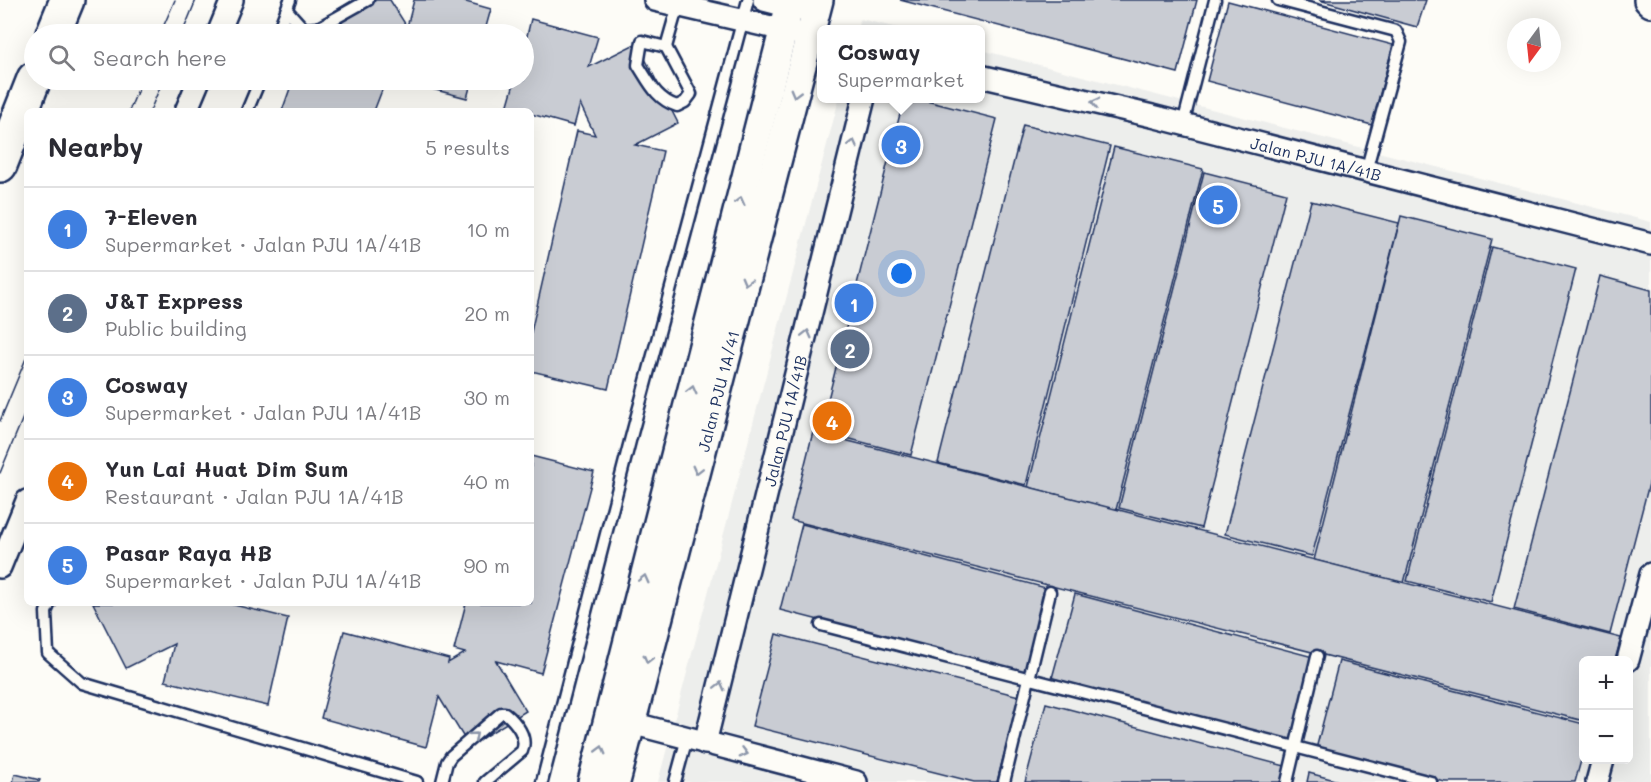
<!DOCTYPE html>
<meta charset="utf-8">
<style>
body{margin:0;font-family:Mali,sans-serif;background:#f7f7f7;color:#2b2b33}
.controls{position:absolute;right:18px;bottom:18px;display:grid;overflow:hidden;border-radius:9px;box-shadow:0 6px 24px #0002}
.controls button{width:54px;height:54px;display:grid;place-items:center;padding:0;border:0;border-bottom:2px solid #e1e1e2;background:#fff;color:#2b2b33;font:30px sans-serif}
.compass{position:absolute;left:1507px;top:18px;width:54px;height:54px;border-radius:50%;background:#fff;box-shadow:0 6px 24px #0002;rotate:195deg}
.you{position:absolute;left:902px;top:274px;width:21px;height:21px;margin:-15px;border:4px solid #fff;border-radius:50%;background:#1a73e8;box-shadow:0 0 0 9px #1a73e833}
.badge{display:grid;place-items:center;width:39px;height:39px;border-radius:50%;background:#111827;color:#fff;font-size:20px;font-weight:700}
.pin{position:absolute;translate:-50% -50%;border:3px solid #fff;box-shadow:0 2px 6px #0006}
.popup{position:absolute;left:817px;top:25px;width:168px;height:78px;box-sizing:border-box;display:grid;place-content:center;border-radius:9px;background:#fff;filter:drop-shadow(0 2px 4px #0005);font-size:20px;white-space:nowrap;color:#7c7c81}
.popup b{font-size:22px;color:#2b2b33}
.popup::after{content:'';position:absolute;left:50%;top:100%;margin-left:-12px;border:12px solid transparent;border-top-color:#fff}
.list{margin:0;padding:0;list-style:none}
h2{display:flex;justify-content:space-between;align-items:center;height:78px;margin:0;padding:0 24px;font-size:26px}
h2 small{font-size:20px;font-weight:400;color:#7c7c81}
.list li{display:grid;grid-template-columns:39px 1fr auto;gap:18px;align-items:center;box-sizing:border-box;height:84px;padding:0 24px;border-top:2px solid #e1e1e2}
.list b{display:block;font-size:22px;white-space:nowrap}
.list p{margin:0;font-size:20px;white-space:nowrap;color:#7c7c81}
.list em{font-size:20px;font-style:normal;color:#7c7c81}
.icon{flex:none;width:33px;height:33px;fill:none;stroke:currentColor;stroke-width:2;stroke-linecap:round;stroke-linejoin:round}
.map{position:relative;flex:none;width:1651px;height:782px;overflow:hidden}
.search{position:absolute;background:#fff;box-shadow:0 6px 24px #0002;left:24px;top:24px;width:510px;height:66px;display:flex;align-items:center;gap:15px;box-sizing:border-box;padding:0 21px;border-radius:33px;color:#7c7c81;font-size:22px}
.panel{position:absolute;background:#fff;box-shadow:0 6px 24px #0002;left:24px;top:108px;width:510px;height:498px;border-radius:9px}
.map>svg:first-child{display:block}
.built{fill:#edeeec;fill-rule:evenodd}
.building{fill:#c9ccd3;stroke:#1b2f5e;stroke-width:1.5}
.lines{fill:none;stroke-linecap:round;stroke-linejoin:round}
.service-casing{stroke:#1b2f5e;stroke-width:15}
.minor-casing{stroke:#1b2f5e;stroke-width:26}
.tertiary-casing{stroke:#1b2f5e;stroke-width:32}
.motorway-casing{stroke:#1b2f5e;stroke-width:38}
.service{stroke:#fdfcf7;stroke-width:10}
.minor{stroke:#fdfcf7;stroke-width:21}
.tertiary{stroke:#fdfcf7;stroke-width:27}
.motorway{stroke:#fdfcf7;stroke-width:33}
.tram{stroke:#1b2f5e;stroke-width:1.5}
.oneway{stroke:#8c96aa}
.labels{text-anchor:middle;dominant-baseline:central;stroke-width:4.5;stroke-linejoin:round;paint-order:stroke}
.street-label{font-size:16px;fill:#1b2f5e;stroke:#fdfcf7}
</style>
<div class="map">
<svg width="1651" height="782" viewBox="0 0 1651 782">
<rect width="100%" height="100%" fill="#fdfcf7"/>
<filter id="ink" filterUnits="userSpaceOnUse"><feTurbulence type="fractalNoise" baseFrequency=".0167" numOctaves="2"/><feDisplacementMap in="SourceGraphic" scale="12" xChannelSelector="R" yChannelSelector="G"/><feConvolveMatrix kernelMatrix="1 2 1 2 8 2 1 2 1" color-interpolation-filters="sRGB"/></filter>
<g filter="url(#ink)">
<g class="built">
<polygon points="860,19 902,29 857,29"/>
<path d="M981 50 1651 222V782H658L839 99 980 98ZM1584 660H1628V760H1584Z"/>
</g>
<g class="building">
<polygon points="353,0 390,0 407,27 414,0 459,0 491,9 484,34 316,34 310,26"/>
<polygon points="900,0 1197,0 1178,73"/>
<polygon points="1319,0 1426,0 1417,27"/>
<polygon points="1228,1 1393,45 1372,125 1207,81"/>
<polygon points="531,19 598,37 589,67 637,43 678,123 635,145 663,151 608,389 531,371 531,332 577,131 595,135 580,104 574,126 531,114 531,111 520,111 507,108 515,80 524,80 524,48"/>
<polygon points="293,80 376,80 373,81 384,85 374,111 282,111"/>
<polygon points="397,80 472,80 467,98"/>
<polygon points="904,98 915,98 997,119 911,455 820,431"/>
<polygon points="1023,125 1110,146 1026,485 938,463"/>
<polygon points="1114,147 1203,169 1116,510 1028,487"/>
<polygon points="1204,172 1286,193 1201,528 1119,508"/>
<polygon points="1311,201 1399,223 1312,556 1225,534"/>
<polygon points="1401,216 1492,239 1404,583 1314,560"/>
<polygon points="1492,247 1576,269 1491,602 1407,581"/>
<polygon points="1600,276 1651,290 1651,476 1610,634 1514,609"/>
<polygon points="813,432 1621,638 1615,660 1584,660 1584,721 791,520"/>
<polygon points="531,456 594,472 541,673 496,661 526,711 469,746 439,697 426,747 321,718 344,631 449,659 448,663 465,653 454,650 466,603 531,603"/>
<polygon points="802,524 1046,588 1024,673 780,610"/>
<polygon points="1075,594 1313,657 1291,742 1052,678"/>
<polygon points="93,603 226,603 288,618 268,706 165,681 174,644 126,668"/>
<polygon points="776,634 1019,696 997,782 974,782 752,726"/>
<polygon points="1339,661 1584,724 1584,750 1575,782 1445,782 1316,749"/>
<polygon points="1046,703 1285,766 1281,782 1025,782"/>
<polygon points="1309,773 1342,782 1307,782"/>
<polygon points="15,774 40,780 39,782 13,782"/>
</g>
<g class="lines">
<g class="service-casing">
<g id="service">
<polyline points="1278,0 1396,31 1401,42 1366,171"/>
<polyline points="287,10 304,29 318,28 368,0"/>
<polyline points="277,34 290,0"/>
<path d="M642 41 666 47 691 94 685 102 677 106C656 99 649 82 638 65Z"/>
<polyline points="666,47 678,5"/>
<polyline points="247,111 260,80"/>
<polyline points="1183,124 1215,0"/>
<polyline points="50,603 46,612 48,653 82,683 417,782"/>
<polyline points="821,625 1431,782"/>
<path d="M442 782 447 762 451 756 501 713H505C516 722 528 737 522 751L485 782"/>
<polyline points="542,782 630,441 748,0"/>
<polyline points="675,782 687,738"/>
<polyline points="1004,782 1050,592"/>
<polyline points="1287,782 1317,656"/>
</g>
</g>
<g class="minor-casing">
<g id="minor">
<polyline points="655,0 797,33"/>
<polyline points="764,0 803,10"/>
<polyline points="218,34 232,0"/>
<path id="s1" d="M980 76 1152 116 1651 244"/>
<polyline points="186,111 199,80"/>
<polyline points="0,567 27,501"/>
<polyline points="1628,660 1651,574"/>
<polyline points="616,719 856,782"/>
<path id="s2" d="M705 743 864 98"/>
<polyline points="1597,782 1603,760"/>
</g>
</g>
<g class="tertiary-casing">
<g id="tertiary">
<polyline points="1648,0 1651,3"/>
<polyline points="592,782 791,0"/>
<path id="s3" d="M616 782 819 0"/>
</g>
</g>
<g class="motorway-casing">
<g id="motorway">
<polyline points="53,34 67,0"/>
<polyline points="0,165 34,79"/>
</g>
</g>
<use href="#service" class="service"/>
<use href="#minor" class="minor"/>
<use href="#tertiary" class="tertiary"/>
<use href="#motorway" class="motorway"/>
<g class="tram">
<polyline points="160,34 175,0"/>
<polyline points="182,34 196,0"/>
<polyline points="129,111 142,80"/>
<polyline points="150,111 163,80"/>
<polyline points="0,421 27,356"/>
<polyline points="0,473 27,408"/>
</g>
</g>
<defs><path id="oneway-chevron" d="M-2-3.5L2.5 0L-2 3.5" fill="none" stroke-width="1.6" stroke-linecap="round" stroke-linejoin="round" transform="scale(1.5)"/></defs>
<g class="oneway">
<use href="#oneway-chevron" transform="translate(795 93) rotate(105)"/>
<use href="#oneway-chevron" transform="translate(1095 103) rotate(-167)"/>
<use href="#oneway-chevron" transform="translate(853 144) rotate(-76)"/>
<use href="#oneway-chevron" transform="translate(740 201) rotate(-76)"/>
<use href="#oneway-chevron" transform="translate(746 281) rotate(105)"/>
<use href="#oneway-chevron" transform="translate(807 334) rotate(-76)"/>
<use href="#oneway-chevron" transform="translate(692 390) rotate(-76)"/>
<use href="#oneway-chevron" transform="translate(697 470) rotate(104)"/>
<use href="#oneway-chevron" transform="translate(644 579) rotate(-76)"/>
<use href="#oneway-chevron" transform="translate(648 659) rotate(104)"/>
<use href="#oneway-chevron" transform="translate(720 686) rotate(-76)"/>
<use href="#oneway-chevron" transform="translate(474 736) rotate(-41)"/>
<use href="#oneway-chevron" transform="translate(601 750) rotate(-75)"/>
<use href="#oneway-chevron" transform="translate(744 753) rotate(15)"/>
</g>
</g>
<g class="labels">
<g class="street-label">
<text stroke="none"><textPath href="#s1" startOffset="346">Jalan PJU 1A/41B</textPath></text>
<text stroke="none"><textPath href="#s3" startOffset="404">Jalan PJU 1A/41</textPath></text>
<text stroke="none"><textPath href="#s2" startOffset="332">Jalan PJU 1A/41B</textPath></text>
</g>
</g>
</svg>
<div class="controls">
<button>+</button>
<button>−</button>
</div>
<svg class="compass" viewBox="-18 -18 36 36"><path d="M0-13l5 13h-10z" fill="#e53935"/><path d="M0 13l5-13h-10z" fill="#7c7c81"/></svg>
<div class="you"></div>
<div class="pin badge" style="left:854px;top:303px;background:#3f7fe0">1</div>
<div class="pin badge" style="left:850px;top:349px;background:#5c6f8a">2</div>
<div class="pin badge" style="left:901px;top:145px;background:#3f7fe0">3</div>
<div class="popup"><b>Cosway</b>Supermarket</div>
<div class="pin badge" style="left:832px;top:421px;background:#e8710a">4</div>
<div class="pin badge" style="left:1218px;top:205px;background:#3f7fe0">5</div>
<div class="search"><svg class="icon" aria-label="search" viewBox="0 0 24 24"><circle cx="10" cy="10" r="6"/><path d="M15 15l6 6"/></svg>Search here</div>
<section class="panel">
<h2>Nearby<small>5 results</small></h2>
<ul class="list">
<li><span class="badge" style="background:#3f7fe0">1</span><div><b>7-Eleven</b><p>Supermarket · Jalan PJU 1A/41B</p></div><em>10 m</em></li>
<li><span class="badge" style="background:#5c6f8a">2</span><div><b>J&amp;T Express</b><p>Public building</p></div><em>20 m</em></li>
<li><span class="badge" style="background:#3f7fe0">3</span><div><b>Cosway</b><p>Supermarket · Jalan PJU 1A/41B</p></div><em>30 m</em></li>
<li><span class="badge" style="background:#e8710a">4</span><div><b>Yun Lai Huat Dim Sum</b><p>Restaurant · Jalan PJU 1A/41B</p></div><em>40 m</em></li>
<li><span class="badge" style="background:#3f7fe0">5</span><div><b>Pasar Raya HB</b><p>Supermarket · Jalan PJU 1A/41B</p></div><em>90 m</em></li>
</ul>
</section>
</div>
